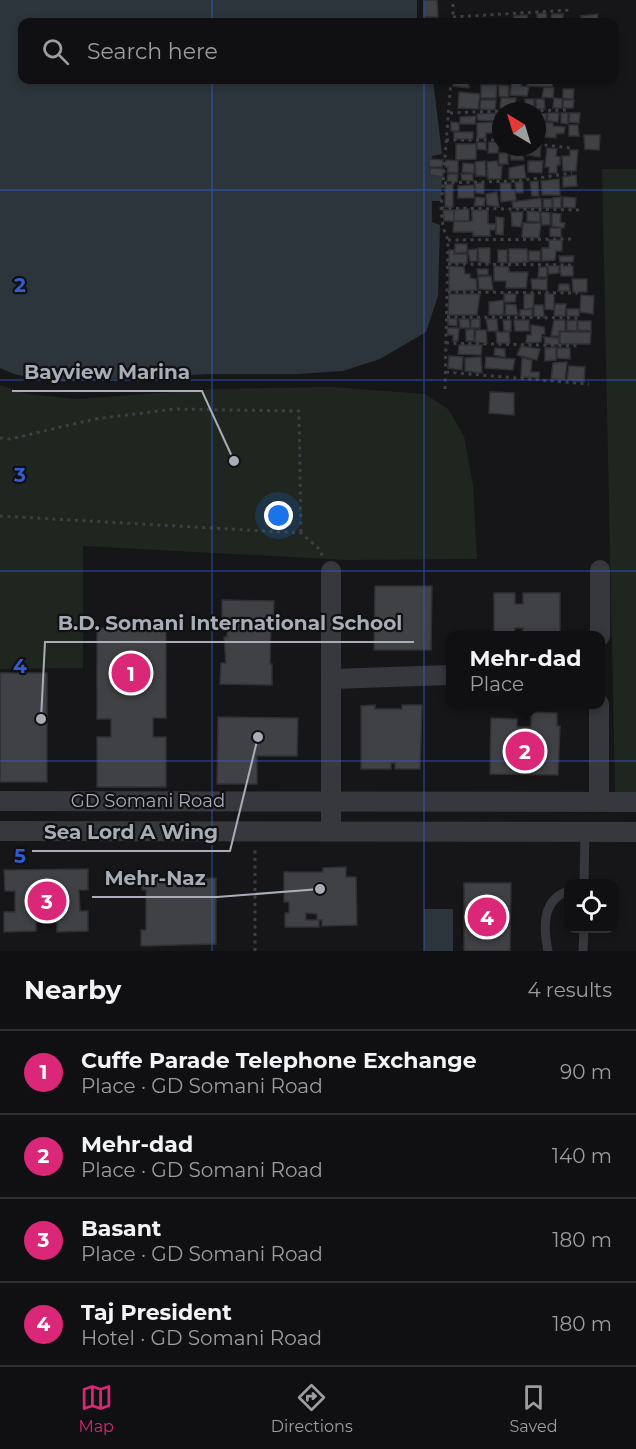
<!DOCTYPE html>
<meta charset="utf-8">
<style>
body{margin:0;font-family:Montserrat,sans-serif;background:#19191b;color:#f1f3f6}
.controls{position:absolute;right:18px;bottom:18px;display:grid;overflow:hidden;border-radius:12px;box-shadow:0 3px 9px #0003}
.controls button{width:54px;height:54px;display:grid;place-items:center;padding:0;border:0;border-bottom:2px solid #303032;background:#101012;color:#f1f3f6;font:30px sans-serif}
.compass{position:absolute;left:492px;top:102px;width:54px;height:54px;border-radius:50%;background:#101012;box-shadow:0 3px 9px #0003;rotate:322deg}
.you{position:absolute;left:279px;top:516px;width:21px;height:21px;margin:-15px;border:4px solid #fff;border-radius:50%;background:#1a73e8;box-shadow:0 0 0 9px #1a73e833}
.badge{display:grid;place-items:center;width:39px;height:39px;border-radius:50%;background:#db2777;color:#fff;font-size:20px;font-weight:700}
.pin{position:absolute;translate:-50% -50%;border:3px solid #fff;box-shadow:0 2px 6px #0006}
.popup{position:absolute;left:446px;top:631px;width:159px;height:78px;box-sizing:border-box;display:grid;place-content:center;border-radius:12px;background:#101012;filter:drop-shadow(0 2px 4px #0005);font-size:20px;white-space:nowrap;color:#9c9d9f}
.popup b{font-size:22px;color:#f1f3f6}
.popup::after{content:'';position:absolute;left:50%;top:100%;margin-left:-12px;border:12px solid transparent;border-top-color:#101012}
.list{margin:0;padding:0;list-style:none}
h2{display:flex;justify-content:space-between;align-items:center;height:78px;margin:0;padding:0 24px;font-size:26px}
h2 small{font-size:20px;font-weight:400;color:#9c9d9f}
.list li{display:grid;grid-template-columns:39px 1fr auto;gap:18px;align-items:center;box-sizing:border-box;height:84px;padding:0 24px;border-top:2px solid #303032}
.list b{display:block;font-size:22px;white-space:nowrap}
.list p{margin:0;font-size:20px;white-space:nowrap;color:#9c9d9f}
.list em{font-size:20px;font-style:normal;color:#9c9d9f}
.icon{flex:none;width:33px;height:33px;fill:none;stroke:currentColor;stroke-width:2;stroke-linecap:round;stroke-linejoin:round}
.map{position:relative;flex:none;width:636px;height:951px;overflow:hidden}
.search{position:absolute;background:#101012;box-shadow:0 3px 9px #0003;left:18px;right:18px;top:18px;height:66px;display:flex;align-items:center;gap:15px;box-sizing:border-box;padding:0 21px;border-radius:12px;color:#9c9d9f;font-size:22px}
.sheet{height:414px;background:#101012}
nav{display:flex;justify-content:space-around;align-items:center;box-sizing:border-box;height:84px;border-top:2px solid #303032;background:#101012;font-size:16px;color:#9c9d9f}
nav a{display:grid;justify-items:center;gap:3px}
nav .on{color:#db2777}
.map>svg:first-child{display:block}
.green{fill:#1e261f}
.water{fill:#2c353c}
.building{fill:#404145;stroke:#303034;stroke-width:1.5;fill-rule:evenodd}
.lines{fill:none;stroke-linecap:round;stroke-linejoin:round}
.path{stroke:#3d3f44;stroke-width:3;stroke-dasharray:3 4.5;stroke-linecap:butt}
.service{stroke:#37383d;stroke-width:9}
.minor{stroke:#37383d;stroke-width:20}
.grid{fill:none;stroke:#325cd3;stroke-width:1.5;stroke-opacity:0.55}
.labels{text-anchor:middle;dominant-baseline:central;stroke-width:4.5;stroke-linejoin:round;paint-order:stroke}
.street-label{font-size:18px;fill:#a8adb8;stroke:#111113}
.grid-label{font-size:20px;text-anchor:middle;font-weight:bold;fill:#325cd3;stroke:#111113;stroke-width:4.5;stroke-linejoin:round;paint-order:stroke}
.leader{fill:none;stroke:#a8adb8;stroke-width:2}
.callout-dot{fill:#a8adb8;stroke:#111113;stroke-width:2}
.callout-label{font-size:20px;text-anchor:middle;font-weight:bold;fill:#a8adb8;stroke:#111113;stroke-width:4.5;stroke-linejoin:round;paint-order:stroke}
</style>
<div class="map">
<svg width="636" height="951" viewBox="0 0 636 951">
<rect width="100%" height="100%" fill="#161618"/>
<g class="green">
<polygon points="602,169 636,169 636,792 615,792"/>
<polygon points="0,385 27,394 77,399 215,389 332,387 425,394 448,409 464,436 473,485 477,559 346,560 83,546 83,668 0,669"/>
</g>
<g class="water">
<polygon points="0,0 417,0 417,22 22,22 22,80 433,80 442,154 432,156 433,174 442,175 441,201 432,201 432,222 440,225 438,296 426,332 380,359 343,371 298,374 210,374 52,382 14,374 0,368"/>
<rect x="424" y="909" width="29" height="42"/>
</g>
<g class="building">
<polygon points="424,0 437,0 438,17 424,17"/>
<polygon points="546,13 547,22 537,22 537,14"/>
<polygon points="552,14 563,14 563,22 551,22"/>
<polygon points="598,14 597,22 581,22 581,16"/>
<polygon points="527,15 528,22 514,22 514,16"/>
<polygon points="453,80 482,80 482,82 468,80 469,88 453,86"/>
<polygon points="512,80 522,80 521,86 529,87 527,96 510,95"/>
<polygon points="528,80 553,81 552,87 527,86"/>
<polygon points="481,85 497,85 496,98 481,98"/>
<polygon points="499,85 509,86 508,97 499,96"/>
<polygon points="544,87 554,88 553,98 542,97"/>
<polygon points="563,89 574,89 573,99 563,98"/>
<polygon points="459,92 480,94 478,109 458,108"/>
<polygon points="501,98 516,98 515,110 500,108"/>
<polygon points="554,98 562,99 562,108 553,108"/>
<rect x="525" y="99" width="9" height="10"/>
<polygon points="536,99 544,99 545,109 536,109"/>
<polygon points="481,100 496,100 495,110 480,109"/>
<polygon points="563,100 574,100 573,108 563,108"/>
<polygon points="496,113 495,121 478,120 477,114"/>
<polygon points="537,113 547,114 546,121 537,120"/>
<polygon points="548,113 559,113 558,122 547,121"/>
<polygon points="561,113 568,113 568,124 561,123"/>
<polygon points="570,113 580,113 579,123 569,122"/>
<polygon points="476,116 475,124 460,124 460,117"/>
<polygon points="542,121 541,140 537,140 537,122"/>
<polygon points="451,122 459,123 459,131 451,131"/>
<polygon points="497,122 498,133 486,133 486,138 477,139 477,123"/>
<polygon points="544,122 553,123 553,126 565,127 564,133 556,134 556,138 543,137"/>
<polygon points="569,125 578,125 579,136 569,136"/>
<rect x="454" y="132" width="19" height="7"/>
<polygon points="584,135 600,135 599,150 585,149"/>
<polygon points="477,142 486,143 486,150 477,149"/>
<polygon points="489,142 499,142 498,153 488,153"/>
<polygon points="456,144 476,144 476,159 456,160"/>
<polygon points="537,145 541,145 540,157 526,155 526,147 537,147"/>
<polygon points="547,148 557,149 556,156 560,157 560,165 557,165 557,173 549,173 549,167 545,167"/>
<polygon points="522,149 524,160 511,160 509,150"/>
<polygon points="570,150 578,150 576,171 563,171 562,156 570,156"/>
<rect x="499" y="153" width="9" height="11"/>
<polygon points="429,159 443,160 442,167 429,167"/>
<polygon points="446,160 458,161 458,173 447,172 448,167 445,167"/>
<polygon points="485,161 486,176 476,176 475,162"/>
<polygon points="497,161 498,166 502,166 501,179 488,179 487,162"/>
<polygon points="528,161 543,161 542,173 528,172"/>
<polygon points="463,163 474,164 474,173 462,172"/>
<polygon points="524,165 526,178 509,179 509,168"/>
<polygon points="430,168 443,169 443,177 430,175"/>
<polygon points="448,174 458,174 457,182 447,181"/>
<polygon points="461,174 473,174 473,181 462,180"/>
<polygon points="576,175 577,186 563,187 563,177"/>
<polygon points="559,179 560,195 542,195 541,181"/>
<polygon points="538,181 539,196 532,196 530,182"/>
<polygon points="515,182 523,182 523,193 516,193"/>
<polygon points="475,183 484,183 484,194 476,193"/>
<polygon points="500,183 511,183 511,190 515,190 516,200 501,202"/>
<rect x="445" y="184" width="8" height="23"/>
<polygon points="474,185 474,198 458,198 458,186"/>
<polygon points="497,192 499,207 487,205 486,194"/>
<polygon points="476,197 485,198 484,206 474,206"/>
<polygon points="561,197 561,208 553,208 553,198"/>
<polygon points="563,197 576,198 575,208 563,207"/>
<polygon points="541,198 542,208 513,208 512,202"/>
<polygon points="543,199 552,199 552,208 544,208"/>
<polygon points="469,209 469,221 454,221 454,210"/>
<polygon points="443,210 454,210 454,221 444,221"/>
<polygon points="472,210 488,210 488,224 496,224 495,230 490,230 490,236 473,236 473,232 453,232 454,222 472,221"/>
<polygon points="527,211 540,212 540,222 527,221"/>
<polygon points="511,212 523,212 521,227 512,226"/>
<polygon points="541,212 550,213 550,225 542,225"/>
<polygon points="552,213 561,214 560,222 565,223 564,228 552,226"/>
<polygon points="496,217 504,218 503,235 496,234"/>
<polygon points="523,223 541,223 539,238 522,237"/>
<polygon points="550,228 561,228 561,237 550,236"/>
<polygon points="549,240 562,240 562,251 556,251 555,260 542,261 542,248 549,248"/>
<polygon points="455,244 467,244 467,252 455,253"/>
<polygon points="478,248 490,248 490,263 479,262"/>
<polygon points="477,249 477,261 470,261 468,250"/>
<polygon points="509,249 527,249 528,262 509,263"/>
<polygon points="449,250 454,250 454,254 467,254 467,263 449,263"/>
<polygon points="498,250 507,250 507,263 498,262"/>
<rect x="529" y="251" width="11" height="10"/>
<polygon points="559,256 574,256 573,262 560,262"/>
<polygon points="449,266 464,267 465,274 470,274 470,278 476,279 477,290 449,291"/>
<polygon points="494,266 509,267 509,272 528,272 526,288 506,288 506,281 494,281"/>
<polygon points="548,266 559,266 559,273 549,274"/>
<polygon points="560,266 573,266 573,276 561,276"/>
<polygon points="539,267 547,267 547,277 538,277"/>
<polygon points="477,269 488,269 488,275 478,275"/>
<polygon points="491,276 493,290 479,289 478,277"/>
<polygon points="531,279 547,279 547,290 532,289"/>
<polygon points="572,279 587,279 587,292 573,292"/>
<polygon points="559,284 569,284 570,291 558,291"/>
<polygon points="449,294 480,294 477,315 448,315"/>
<polygon points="504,294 516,294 515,302 504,302"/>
<polygon points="524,294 534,294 533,308 524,309"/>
<polygon points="545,294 554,294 554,310 545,309"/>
<polygon points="581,295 594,296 593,314 580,312"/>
<polygon points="504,300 503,315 489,315 489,302"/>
<polygon points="506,304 516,305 518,315 505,315"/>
<polygon points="555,304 566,304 565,316 554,316"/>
<polygon points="534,305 543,305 544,317 534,316"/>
<polygon points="532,309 532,316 520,316 520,310"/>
<rect x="567" y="309" width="12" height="7"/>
<polygon points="448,318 457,319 457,326 448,325"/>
<polygon points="459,319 469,319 470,328 460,328"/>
<rect x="471" y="319" width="9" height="9"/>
<polygon points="486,319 497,319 498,331 488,331"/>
<polygon points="503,320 511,320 511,331 504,331"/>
<polygon points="514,320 529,320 529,331 515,331"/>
<polygon points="554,320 565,320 565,331 559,331 559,336 551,336"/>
<polygon points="577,320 577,331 567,330 567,321"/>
<polygon points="578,321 591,321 591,331 578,330"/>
<polygon points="531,325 544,327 545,334 542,334 541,342 526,343 527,335 531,335"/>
<polygon points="447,328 459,328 458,341 453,341 453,335 448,335"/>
<polygon points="474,329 474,341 466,341 466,330"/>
<polygon points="476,330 486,330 487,343 475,342"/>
<polygon points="496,332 509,332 510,343 497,343"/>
<polygon points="560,332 591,332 590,344 560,344"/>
<polygon points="544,337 559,338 559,345 545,344"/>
<polygon points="459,345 482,345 481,355 458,354"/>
<polygon points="521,346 540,349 537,360 517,355"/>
<polygon points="556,347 556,360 545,361 545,348"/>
<polygon points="495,348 505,349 505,357 494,355"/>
<polygon points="557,348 570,348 570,359 557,358"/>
<polygon points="449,356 463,357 462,370 448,368"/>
<polygon points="481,357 482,373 465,371 465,358"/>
<polygon points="486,357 515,359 513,370 485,368"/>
<polygon points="522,358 532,360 531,372 539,372 539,378 521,377"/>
<polygon points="567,362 565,380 551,379 553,363"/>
<polygon points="569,366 585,367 584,382 567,380"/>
<polygon points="490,392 514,393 514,415 489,413"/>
<polygon points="375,586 432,586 431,650 374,650"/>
<polygon points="494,593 515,593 515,604 523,604 523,593 560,593 560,636 523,636 523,628 515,628 514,636 494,636"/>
<polygon points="222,600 274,601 273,622 271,622 270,664 272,664 272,685 220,684 221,663 226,663 224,637 227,637 227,622 222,621"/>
<polygon points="166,627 166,718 153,718 153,737 166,737 166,787 97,787 97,737 111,737 111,719 97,719 97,628"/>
<rect x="0" y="673" width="47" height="109"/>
<polygon points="375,705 375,709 402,709 402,705 422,705 420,769 395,769 395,763 391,763 391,769 361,769 361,706"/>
<polygon points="531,712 557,713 557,726 560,726 558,775 490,774 491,718 517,719 517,727 531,727"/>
<polygon points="218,717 298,718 297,756 257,756 257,784 217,784"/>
<path d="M346 867V877H356L357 925 322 926V920H319V927H285V913H289V902H284V872H323V868ZM306 913 317 914V920H306Z"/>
<polygon points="88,869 88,890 79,890 80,911 88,911 88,931 57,932 57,922 36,922 36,931 4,932 4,912 15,912 15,891 5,891 4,870"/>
<polygon points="216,878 216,944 141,946 141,930 146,930 146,890 142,890 142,879"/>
<polygon points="464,883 511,883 510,951 464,951"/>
</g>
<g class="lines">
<g class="path">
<polyline points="453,17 571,10"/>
<polyline points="453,22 453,0"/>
<polyline points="546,80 577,81"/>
<polyline points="518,111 570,110"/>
<polyline points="450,113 501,111"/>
<polyline points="446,140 501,140"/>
<polyline points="537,144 570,148"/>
<polyline points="444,183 518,181 572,173"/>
<polyline points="441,208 580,210"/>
<polyline points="448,240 572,239"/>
<polyline points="448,264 574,265"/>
<polyline points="448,292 578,293"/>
<polyline points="447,317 582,318"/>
<polyline points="446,343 581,346"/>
<polyline points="446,372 589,384"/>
<polyline points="445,389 448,240 443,227 441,208 451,80"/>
<polyline points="0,438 10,439 95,419 175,409 299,411 301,533"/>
<polyline points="0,516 301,533 319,549 323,557"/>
<polyline points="255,951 255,848"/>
</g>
<g class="service">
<polyline points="584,884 585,832"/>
<path d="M548 951C543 927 542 900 568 891"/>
<polyline points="583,951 584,928"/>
</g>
<g class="minor">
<polyline points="331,571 331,831"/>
<polyline points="600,636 600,570"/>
<polyline points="331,679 450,675"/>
<polyline points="0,801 636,802"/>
<polyline points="599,801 599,704"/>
<polyline points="0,831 636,832"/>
</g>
</g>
<path class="grid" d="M212 0V22M424 0V22M212 80V951M424 80V951M0 190H636M0 380H636M0 571H636M0 761H636"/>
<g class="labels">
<g class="street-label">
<text x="148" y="801">GD Somani Road</text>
</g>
</g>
<g class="grid-label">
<text x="20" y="292">2</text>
<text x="20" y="482">3</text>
<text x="20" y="673">4</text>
<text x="20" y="863">5</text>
</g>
<path class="leader" d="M234 461L202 391H12M41 719L45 642H414M258 737L230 851H32M320 889L217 897H92"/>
<g class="callout-dot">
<circle cx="234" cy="461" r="6"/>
<circle cx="41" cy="719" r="6"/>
<circle cx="258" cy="737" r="6"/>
<circle cx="320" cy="889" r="6"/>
</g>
<g class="callout-label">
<text x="107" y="379">Bayview Marina</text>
<text x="230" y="630">B.D. Somani International School</text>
<text x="131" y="839">Sea Lord A Wing</text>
<text x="155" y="885">Mehr-Naz</text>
</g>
</svg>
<div class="controls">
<button><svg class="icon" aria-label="locate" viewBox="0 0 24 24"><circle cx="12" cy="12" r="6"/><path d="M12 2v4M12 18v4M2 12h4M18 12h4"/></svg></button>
</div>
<svg class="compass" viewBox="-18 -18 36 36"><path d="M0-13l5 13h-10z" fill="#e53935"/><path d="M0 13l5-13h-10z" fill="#9c9d9f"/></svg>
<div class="you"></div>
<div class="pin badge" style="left:131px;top:673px">1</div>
<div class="pin badge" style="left:525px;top:751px">2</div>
<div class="popup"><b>Mehr-dad</b>Place</div>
<div class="pin badge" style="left:47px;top:901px">3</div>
<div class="pin badge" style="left:487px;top:917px">4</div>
<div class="search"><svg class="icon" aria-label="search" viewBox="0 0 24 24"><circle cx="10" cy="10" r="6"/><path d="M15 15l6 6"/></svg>Search here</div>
</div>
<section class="sheet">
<h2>Nearby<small>4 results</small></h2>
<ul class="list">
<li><span class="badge">1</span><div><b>Cuffe Parade Telephone Exchange</b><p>Place · GD Somani Road</p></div><em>90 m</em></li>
<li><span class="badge">2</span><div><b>Mehr-dad</b><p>Place · GD Somani Road</p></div><em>140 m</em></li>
<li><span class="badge">3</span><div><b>Basant</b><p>Place · GD Somani Road</p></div><em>180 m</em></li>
<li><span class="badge">4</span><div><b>Taj President</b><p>Hotel · GD Somani Road</p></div><em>180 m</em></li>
</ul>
</section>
<nav>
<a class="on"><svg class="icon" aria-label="map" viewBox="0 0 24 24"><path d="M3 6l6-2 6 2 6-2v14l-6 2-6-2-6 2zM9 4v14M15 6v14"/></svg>Map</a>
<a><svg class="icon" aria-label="directions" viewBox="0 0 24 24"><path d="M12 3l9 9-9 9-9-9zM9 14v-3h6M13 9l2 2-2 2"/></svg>Directions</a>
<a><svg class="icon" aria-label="saved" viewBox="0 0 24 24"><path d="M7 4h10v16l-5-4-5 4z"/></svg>Saved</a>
</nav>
